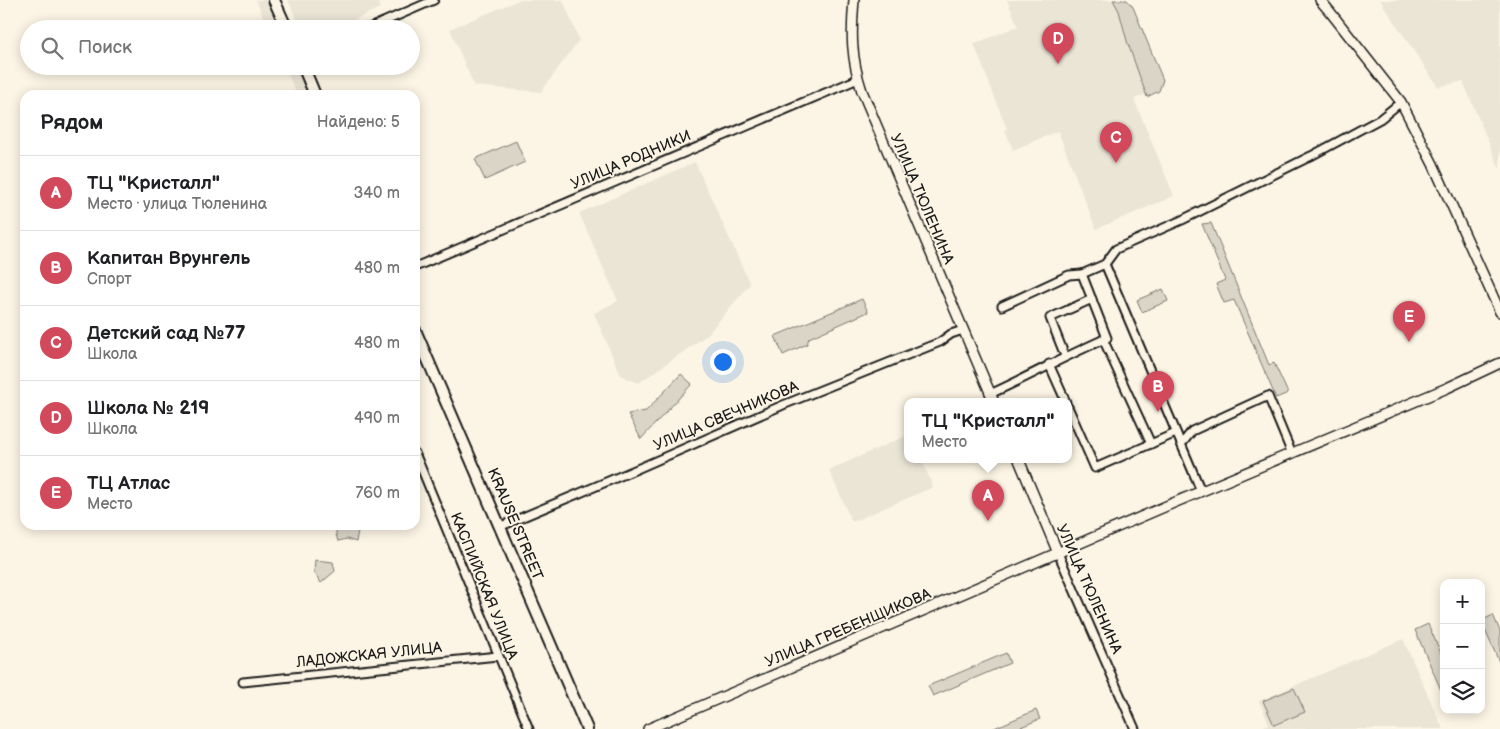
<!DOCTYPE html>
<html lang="ru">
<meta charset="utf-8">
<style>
body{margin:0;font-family:"Balsamiq Sans",sans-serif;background:#f6f6f6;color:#202124}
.controls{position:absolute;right:15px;bottom:15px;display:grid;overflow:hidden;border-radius:10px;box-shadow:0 2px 12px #0003}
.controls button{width:45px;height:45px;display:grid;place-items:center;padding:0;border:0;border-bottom:1px solid #e0e0e0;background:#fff;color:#202124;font:25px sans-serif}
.you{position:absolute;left:722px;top:361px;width:18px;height:18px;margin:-12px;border:4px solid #fff;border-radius:50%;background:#1a73e8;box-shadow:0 0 0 8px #1a73e833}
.badge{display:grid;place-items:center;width:32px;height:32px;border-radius:50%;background:#d1495b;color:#fff;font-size:16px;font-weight:700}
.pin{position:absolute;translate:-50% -41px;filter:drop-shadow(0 1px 2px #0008)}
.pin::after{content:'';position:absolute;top:26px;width:18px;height:15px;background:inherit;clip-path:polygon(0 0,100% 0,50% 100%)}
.popup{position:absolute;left:904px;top:398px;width:168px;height:65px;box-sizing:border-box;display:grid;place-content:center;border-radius:10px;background:#fff;filter:drop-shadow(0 1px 4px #0005);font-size:16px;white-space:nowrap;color:#757577}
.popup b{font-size:19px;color:#202124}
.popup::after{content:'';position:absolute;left:50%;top:100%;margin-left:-10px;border:10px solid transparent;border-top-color:#fff}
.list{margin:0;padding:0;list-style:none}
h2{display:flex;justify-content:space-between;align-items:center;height:65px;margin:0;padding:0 20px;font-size:21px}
h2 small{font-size:16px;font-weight:400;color:#757577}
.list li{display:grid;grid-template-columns:32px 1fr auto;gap:15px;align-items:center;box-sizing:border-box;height:75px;padding:0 20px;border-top:1px solid #e0e0e0}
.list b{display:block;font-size:19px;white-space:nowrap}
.list p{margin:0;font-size:16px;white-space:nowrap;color:#757577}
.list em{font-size:16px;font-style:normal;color:#757577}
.icon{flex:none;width:28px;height:28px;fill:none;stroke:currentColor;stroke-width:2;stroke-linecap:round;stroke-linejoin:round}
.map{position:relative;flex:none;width:1500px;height:729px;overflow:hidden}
.search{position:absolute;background:#fff;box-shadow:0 2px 12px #0003;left:20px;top:20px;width:400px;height:55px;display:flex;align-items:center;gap:12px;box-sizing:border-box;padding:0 18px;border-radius:28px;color:#757577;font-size:19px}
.panel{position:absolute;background:#fff;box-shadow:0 2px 12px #0003;left:20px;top:90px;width:400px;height:440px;border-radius:15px}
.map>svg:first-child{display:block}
.built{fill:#ebe5d6}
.green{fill:#dbd5c8;stroke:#7c7872}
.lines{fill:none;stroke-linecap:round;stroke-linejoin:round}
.minor-casing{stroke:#1c1c1c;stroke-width:11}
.tertiary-casing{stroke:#1c1c1c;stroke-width:12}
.secondary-casing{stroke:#1c1c1c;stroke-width:14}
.minor{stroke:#fcf5e5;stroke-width:7}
.tertiary{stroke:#fcf5e5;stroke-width:9}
.secondary{stroke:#fcf5e5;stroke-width:10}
.labels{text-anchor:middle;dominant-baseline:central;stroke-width:4;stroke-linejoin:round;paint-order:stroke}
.street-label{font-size:15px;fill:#1c1c1c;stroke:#fcf5e5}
</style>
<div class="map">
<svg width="1500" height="729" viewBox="0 0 1500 729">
<rect width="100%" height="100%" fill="#fcf5e5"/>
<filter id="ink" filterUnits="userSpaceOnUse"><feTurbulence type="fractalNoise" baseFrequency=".02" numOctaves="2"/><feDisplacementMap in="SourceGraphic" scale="10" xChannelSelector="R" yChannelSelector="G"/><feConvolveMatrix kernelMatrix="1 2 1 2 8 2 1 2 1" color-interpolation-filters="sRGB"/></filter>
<g filter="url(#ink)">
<g class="built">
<polygon points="256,0 269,0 281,29 268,29"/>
<polygon points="288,0 377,0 380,8 334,29 301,29"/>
<polygon points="519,0 563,0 579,40 541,92 474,86 450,29"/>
<polygon points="1007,0 1113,0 1119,11 1127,41 1146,94 1134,99 1174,196 1096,229 1058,131 1013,150 1005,130 1007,129 974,44 1018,26"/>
<polygon points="1380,0 1500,0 1500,170 1463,81 1438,87"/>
<polygon points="284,66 297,66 310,95 297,95"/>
<polygon points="695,162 750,284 707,335 639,383 621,376 594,313 618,301 579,213"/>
<polygon points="908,435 908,460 922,460 933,487 852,522 829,470"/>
<polygon points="1403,639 1443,729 1258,729 1269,724 1259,701"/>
</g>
<g class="green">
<polygon points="1113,0 1127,0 1133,7 1163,80 1159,91 1147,97 1127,41 1119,11"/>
<polygon points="516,141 525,162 485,180 475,159"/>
<polygon points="1211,223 1269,365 1274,363 1288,393 1276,398 1234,300 1224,303 1216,284 1225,280 1202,224"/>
<polygon points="1163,289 1168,301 1142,312 1137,300"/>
<polygon points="862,299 868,312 809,338 807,344 783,355 775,336"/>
<polygon points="681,374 692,384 641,439 628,414 646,411"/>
<polygon points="336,525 359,525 356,542 347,539 338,541 336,535"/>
<polygon points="315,560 333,562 335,571 321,583 314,572"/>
<polygon points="1493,615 1500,631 1500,664 1481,621"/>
<polygon points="1428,624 1444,660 1444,697 1415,630"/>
<polygon points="1006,653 1010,663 933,696 928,686"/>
<polygon points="1294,688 1305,712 1274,725 1263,701"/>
<polygon points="1036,710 1040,719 1016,729 992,729"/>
</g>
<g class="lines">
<g class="minor-casing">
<g id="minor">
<polyline points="367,29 434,0"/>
<polyline points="1105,264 1201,491"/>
<polyline points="415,267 858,79"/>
<polyline points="1002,306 1069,275 1082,274"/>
<polyline points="1103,339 1151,444"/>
<polyline points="1065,356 1050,318 1092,299"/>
<polyline points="1049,364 1066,402"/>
<path d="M990 394C1030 376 1067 355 1107 338L1082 274 1105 264 1116 249 1182 220 1311 156 1380 119 1401 102"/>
<polyline points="1068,407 1095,468 1176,433"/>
<polyline points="1184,441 1192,431 1268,396 1292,454"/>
<polyline points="415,453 529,729"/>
<polyline points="499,527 637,469 783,405 940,342 951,334 963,330"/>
<polyline points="1058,553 1135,729"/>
<polyline points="243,682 498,656"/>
</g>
</g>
<g class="tertiary-casing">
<g id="tertiary">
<path d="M854 0C851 34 851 58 862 91L994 402"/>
<polyline points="1320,0 1331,13 1401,102 1433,164 1500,312"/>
<polyline points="1019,460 1058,553"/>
<polyline points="648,729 1171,504 1447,388 1500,363"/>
</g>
</g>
<g class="secondary-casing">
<g id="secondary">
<polyline points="274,0 287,29"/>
<polyline points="303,66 315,95"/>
<polyline points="415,330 587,729"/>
</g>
</g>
<use href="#minor" class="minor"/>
<use href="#tertiary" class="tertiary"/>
<use href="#secondary" class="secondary"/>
</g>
</g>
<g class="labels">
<g class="street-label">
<text transform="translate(631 160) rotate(-23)">УЛИЦА РОДНИКИ</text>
<text transform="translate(922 199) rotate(67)">УЛИЦА ТЮЛЕНИНА</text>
<text transform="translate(726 416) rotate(-23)">УЛИЦА СВЕЧНИКОВА</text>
<text transform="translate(515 524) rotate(67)">KRAUSE STREET</text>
<text transform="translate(484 586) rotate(68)">КАСПИЙСКАЯ УЛИЦА</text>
<text transform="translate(1089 589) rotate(66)">УЛИЦА ТЮЛЕНИНА</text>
<text transform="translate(848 628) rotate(-23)">УЛИЦА ГРЕБЕНЩИКОВА</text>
<text transform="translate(369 655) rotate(-6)">ЛАДОЖСКАЯ УЛИЦА</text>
</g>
</g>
</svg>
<div class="controls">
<button>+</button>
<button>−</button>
<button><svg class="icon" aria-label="layers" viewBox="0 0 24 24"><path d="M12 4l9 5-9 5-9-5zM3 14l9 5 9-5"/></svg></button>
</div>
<div class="you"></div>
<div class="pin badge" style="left:988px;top:521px">A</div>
<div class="popup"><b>ТЦ &quot;Кристалл&quot;</b>Место</div>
<div class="pin badge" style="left:1158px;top:412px">B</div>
<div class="pin badge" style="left:1116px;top:163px">C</div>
<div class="pin badge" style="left:1058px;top:64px">D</div>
<div class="pin badge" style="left:1409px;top:342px">E</div>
<div class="search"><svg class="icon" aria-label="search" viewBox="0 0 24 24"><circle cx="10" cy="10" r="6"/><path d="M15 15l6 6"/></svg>Поиск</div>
<section class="panel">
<h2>Рядом<small>Найдено: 5</small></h2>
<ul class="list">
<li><span class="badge">A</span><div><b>ТЦ &quot;Кристалл&quot;</b><p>Место · улица Тюленина</p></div><em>340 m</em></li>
<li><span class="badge">B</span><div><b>Капитан Врунгель</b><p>Спорт</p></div><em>480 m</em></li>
<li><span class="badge">C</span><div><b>Детский сад №77</b><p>Школа</p></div><em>480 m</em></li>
<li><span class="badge">D</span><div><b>Школа № 219</b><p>Школа</p></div><em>490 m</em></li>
<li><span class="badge">E</span><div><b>ТЦ Атлас</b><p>Место</p></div><em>760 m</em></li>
</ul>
</section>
</div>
